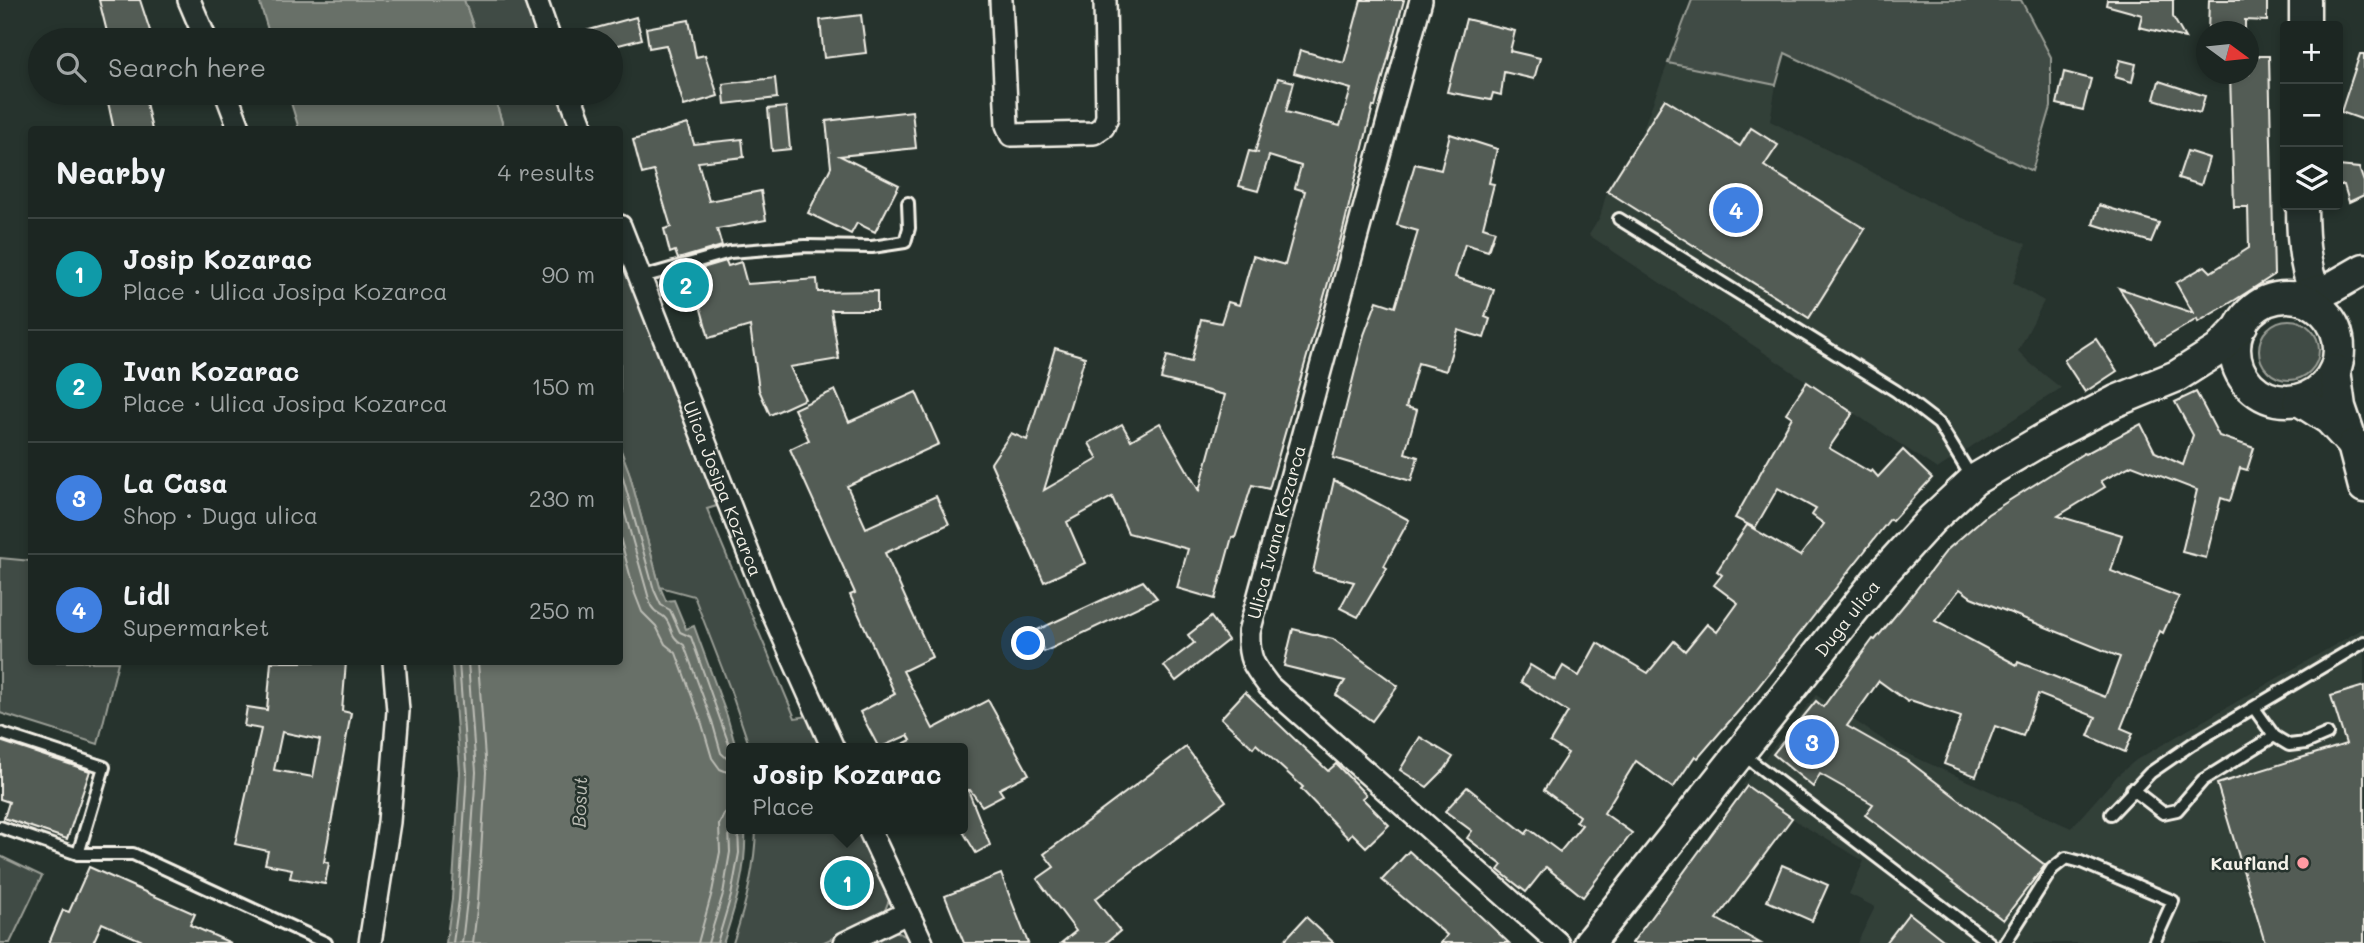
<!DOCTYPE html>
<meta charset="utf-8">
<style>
body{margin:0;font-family:Mali,sans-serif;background:#252e2a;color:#f1f3f6}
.controls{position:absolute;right:21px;top:21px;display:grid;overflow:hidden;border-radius:7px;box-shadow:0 4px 10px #0003}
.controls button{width:63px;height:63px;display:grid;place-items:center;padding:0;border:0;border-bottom:2px solid #3a4340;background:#1c2622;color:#f1f3f6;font:35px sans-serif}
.compass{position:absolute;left:2196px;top:21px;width:63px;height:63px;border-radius:50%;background:#1c2622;box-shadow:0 4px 10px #0003;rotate:105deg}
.you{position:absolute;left:1029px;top:644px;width:24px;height:24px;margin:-18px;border:5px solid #fff;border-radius:50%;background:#1a73e8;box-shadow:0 0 0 10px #1a73e833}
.badge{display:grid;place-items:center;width:46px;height:46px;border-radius:50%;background:#bca0f2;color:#fff;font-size:23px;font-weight:700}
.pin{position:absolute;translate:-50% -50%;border:4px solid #fff;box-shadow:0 2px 7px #0006}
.popup{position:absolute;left:726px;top:743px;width:242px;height:91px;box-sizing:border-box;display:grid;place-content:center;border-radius:7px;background:#1c2622;filter:drop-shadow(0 2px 5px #0005);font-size:23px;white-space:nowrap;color:#a0a5a5}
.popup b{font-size:26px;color:#f1f3f6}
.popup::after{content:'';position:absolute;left:50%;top:100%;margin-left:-14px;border:14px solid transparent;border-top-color:#1c2622}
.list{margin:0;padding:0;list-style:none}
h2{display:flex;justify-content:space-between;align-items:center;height:91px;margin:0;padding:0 28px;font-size:30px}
h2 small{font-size:23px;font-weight:400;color:#a0a5a5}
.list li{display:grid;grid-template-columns:46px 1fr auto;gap:21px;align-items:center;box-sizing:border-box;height:112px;padding:0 28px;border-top:2px solid #3a4340}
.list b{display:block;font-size:26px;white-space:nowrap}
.list p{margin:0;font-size:23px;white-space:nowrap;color:#a0a5a5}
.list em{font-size:23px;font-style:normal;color:#a0a5a5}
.icon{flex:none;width:38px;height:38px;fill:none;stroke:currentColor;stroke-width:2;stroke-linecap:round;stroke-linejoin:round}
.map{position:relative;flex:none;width:2364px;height:943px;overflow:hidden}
.search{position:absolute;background:#1c2622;box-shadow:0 4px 10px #0003;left:28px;top:28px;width:595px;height:77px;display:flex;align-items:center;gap:18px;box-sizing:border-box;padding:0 24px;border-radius:38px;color:#a0a5a5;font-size:26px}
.panel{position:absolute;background:#1c2622;box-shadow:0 4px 10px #0003;left:28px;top:126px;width:595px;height:539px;border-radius:7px}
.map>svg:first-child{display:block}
.built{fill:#333f39}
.green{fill:#414b45;stroke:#9a9e96;stroke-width:2}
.water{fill:#676f68;stroke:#9fa39b;stroke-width:2}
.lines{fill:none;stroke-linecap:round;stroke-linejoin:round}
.shore{stroke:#bcbdb5;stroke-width:2}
.building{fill:#525c55;stroke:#f4f1e8;stroke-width:2;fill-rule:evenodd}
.lane-casing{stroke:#f4f1e8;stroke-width:16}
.street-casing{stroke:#f4f1e8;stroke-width:26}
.secondary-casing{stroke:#f4f1e8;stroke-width:35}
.lane{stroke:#26332d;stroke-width:10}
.street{stroke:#26332d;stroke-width:21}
.secondary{stroke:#26332d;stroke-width:30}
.poi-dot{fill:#ff9aa2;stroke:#26332d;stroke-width:2.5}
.labels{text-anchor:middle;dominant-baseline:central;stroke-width:5;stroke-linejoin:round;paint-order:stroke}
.street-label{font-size:18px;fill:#f4f1e8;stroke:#26332d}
.poi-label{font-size:18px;font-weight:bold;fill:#f4f1e8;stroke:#26332d;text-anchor:end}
.water-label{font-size:19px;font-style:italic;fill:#bcbdb5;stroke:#26332d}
</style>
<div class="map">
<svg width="2364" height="943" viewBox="0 0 2364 943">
<rect width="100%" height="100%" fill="#26332d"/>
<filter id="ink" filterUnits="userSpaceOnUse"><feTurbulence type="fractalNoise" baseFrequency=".0143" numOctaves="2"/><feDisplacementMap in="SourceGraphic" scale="14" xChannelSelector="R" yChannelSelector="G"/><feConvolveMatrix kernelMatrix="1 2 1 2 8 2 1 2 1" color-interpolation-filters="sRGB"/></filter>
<g filter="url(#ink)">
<g class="built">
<polygon points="1668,63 1776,85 1770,121 1958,216 2026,244 2013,283 2044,301 2018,351 2031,364 2061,388 1937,469 1589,235 1600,217 1607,191 1636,147"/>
<polygon points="2364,628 2364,943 1857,943 1875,907 1849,894 1864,861 1802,825 1747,786 1742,786 1816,695 1897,749 2071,828 2118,775 2136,760"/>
</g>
<g class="green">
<polygon points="464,0 527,0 541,40 478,40"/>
<polygon points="1692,0 2021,0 2051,57 2051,107 2032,171 1785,53 1776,85 1668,63"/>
<polygon points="493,93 560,93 573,129 504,129"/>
<polygon points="620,251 720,505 707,509 795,718 809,716 823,748 750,748 729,686 694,596 660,587 629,472 620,448"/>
<circle cx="2289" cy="350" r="30"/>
<polygon points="0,558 31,561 32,662 118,662 98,744 0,713"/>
<path d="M756 829H858L889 900 883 915 822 943H733C746 905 755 869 756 829Z"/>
<polygon points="0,856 42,876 10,943 0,943"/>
<polygon points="895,931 907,937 910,943 868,943"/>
</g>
<g class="water">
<polygon points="259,0 464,0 478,40 271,40"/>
<polygon points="288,93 493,93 504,129 299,129"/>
<path d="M620 448 629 472 660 587 666 601 674 600 686 629 694 626 727 716 736 748H732V829H745C747 868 736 904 724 941L723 943H446L452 899 460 772 452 662H620Z"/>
</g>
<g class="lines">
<g class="shore">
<polyline points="620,467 654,590 661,605 670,610 680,632 691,637 732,753"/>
<path d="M620 496 651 606C655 613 659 613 664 617 674 627 667 635 684 645L712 721 721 753 732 763"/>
<polyline points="620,537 635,594 642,612 656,626 665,644 676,653 702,724 712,758 720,769 732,774"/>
<polyline points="453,943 459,900 467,772 459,662"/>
<polyline points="462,943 467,900 476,772 468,662"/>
<polyline points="473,943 478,901 486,772 478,662"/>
<polyline points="698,943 712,892 720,852 719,825 724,814 732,807"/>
<polyline points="708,943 723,894 730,852 729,830 732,822"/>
<polyline points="717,943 731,896 739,853 738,829"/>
</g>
</g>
<g class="building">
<polygon points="99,0 140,0 153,40 109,40"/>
<polygon points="1361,0 1404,0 1375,107 1373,106 1342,234 1269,489 1252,485 1235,538 1232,537 1215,599 1177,588 1188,549 1128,533 1112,497 1067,522 1085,563 1044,582 991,463 1011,433 1027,440 1055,348 1085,357 1044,490 1098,459 1089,443 1122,424 1131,440 1160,423 1199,491 1225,395 1161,379 1167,356 1191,362 1201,319 1221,323 1228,302 1239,305 1253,256 1285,265 1305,191 1295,188 1301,166 1269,156 1258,191 1239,186 1249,151 1259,153 1255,152 1278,78 1294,82 1286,112 1340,126 1351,89 1294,73 1300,50 1344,63"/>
<polygon points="2107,0 2173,0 2173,17 2185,38 2139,27 2142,15 2106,5"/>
<polygon points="2209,0 2267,0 2267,21 2245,20 2245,32 2208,32"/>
<polygon points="861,15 866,53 824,58 820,20"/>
<polygon points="636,17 642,39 611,47 611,40 572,40 571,35"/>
<polygon points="1466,19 1515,31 1510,51 1540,58 1534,79 1504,72 1501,95 1493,93 1491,100 1447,92"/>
<polygon points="689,20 696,57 705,55 718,96 684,106 666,45 649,48 646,28"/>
<polygon points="2360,54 2364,54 2364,120 2341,112"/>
<polygon points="2249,56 2269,56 2274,275 2235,300 2198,322 2197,319 2155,344 2119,288 2193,313 2176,283 2205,266 2211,272 2249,248 2248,207 2234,207 2230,74 2249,74"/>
<polygon points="2120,60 2136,64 2132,82 2115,77"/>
<polygon points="2064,72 2091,79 2083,110 2057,104"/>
<polygon points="775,78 777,98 725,104 723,84"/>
<polygon points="2159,81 2205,96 2200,113 2154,99"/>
<polygon points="106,93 144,93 152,130 114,130"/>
<polygon points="1665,99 1740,146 1751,128 1778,145 1764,166 1865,229 1809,318 1607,191"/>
<polygon points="786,107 790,149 772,151 768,109"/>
<polygon points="912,111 916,148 840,156 899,185 875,232 857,223 851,234 808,213 831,167 826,121"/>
<polygon points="688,124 694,144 742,139 744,157 698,162 709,201 761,191 766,220 717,229 722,246 678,259 675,251 670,253 664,229 671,227 654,171 642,174 633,140"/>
<polygon points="1450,134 1497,149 1489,183 1494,184 1483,227 1495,231 1488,251 1465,244 1455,277 1494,290 1485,317 1490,319 1484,338 1458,330 1446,371 1418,363 1406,407 1417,410 1405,453 1418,457 1411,481 1333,458 1364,335 1377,301 1395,307 1418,231 1397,225 1415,164 1441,170"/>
<polygon points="2187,151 2209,158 2201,185 2178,178"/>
<polygon points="2338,166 2359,168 2364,182 2364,195 2349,202 2344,185 2338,185"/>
<polygon points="2099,205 2159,223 2151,242 2093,224"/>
<polygon points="726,261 728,266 741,262 747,284 817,279 818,292 877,291 877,310 831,310 839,359 790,367 805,399 770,415 759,390 750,326 709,338 699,302 691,305 682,274"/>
<polygon points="2096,339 2117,371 2085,392 2064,360"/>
<polygon points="1807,382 1853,413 1829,448 1870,472 1872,470 1878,477 1903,450 1932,478 1892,521 1890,519 1747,701 1698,758 1695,756 1673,788 1636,761 1604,813 1632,833 1583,897 1546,867 1526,892 1498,870 1502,865 1467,838 1472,831 1445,811 1467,787 1526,834 1529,829 1560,852 1582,825 1576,821 1579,816 1544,790 1568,753 1550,742 1568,712 1521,682 1530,665 1555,680 1563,666 1579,676 1597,643 1648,673 1674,641 1685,651 1707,624 1717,632 1738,603 1714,585 1722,575 1717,571 1747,525 1800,556 1824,524 1812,515 1816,509 1778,488 1755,528 1735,518 1792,417 1786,413"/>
<polygon points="835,390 849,422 916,392 939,444 847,486 866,528 936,496 949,524 885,553 932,657 903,671 933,729 988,700 1029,774 999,789 1003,795 982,806 970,790 968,790 990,845 976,853 962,830 962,748 895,748 911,740 908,735 879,748 860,712 895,694 850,595 855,593 790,449 809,440 794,409"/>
<path d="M2196 392 2219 436 2254 448 2247 470 2240 468 2230 501 2221 498 2206 558 2182 552 2197 490 2132 465 2101 481 2105 487 2058 516 2122 535 2111 571 2179 597 2163 633 2160 631 2121 728 2133 733 2125 752 2088 736 2096 717 2038 694 2023 736 1995 726 1976 776 1944 764 1961 717 1910 700 1908 702 1879 681 1847 726 1907 760 2045 865 2003 920 1865 815 1873 804 1820 774 1813 787 1773 754 1816 701 1823 707 1873 639 1875 640 1908 600 1947 550 1988 514 2084 453 2085 454 2141 424 2155 452 2183 465 2193 435 2175 402ZM1960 589 1971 597 2120 657 2105 697 2018 662 2017 665 1935 621Z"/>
<polygon points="1334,480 1409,520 1384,566 1387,568 1358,617 1340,608 1354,582 1313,572"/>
<polygon points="1143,581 1157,598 1044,652 1035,631"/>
<polygon points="1211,617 1228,640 1176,681 1164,666 1194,643 1188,635"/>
<polygon points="1293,629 1333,639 1398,686 1372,721 1336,695 1345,681 1284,666"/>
<path d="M271 662H346L342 711 351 713 324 862 329 863 325 884 290 878 292 869 265 864 268 851 235 844 261 729 244 726 247 707 267 710ZM282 732 320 740 313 777 274 770Z"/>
<polygon points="2364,686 2364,943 2265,943 2217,784 2346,744 2331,696"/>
<polygon points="1245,692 1328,771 1336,764 1366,795 1362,798 1389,825 1366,847 1352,833 1348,838 1301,789 1303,787 1256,744 1253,748 1221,718"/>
<polygon points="1420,737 1453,757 1445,769 1427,787 1400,770"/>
<polygon points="0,741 90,771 67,839 4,818 9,802 0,799"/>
<polygon points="1186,747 1226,801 1095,899 1120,931 1106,943 1061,943 1076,931 1037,879 1054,867 1044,854"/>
<polygon points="1747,786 1792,818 1717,919 1760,943 1632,943"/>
<polygon points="1409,851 1461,898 1509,943 1441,943 1447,935 1382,880"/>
<polygon points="1782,865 1828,885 1812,921 1767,901"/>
<polygon points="89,867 195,914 190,925 231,943 147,943 102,923 93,943 49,943 63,910 69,912"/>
<polygon points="1001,874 1028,943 964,943 945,896"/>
<polygon points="1909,913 1947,943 1886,943"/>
<polygon points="1306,917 1334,943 1282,943"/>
</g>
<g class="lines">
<g class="lane-casing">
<g id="lane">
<polyline points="1619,219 1896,391 1939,424 1972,478"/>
<polyline points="639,278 730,252 805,246 872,247 905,242 909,228 908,203"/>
<polyline points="2254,708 2274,736 2289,745 2306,743 2327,734"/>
<polyline points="0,733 104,767 78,854"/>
<polyline points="1742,754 1990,943"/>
<polyline points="2132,789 2163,813 2177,810 2203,780 2274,736"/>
<polyline points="2111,814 2150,773 2192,744 2364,642"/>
<polyline points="0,827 78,854 133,854 326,943"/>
<polyline points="2005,943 2052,869 2066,858 2081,862 2173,901 2154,943"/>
</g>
</g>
<g class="street-casing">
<g id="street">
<polyline points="189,0 206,40"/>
<polyline points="536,0 550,40"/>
<polyline points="1001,0 1007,125 1011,135 1094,133 1103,127 1107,117 1105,0"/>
<path d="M1421 0 1249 632C1248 659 1253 665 1269 686L1558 943"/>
<polyline points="226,93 240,130"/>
<polyline points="569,93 583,130"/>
<path id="s1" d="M620 226 766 598 833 748"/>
<polyline points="869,829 922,943"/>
<polyline points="370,943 389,822 398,711 394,662"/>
<polyline points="845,943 907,913"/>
</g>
</g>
<g class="secondary-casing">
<g id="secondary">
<polyline points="2305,26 2305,0"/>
<path d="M2302 205C2302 243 2305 277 2323 311"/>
<polyline points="2297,297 2331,288 2364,269"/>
<circle cx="2287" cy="349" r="52"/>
<polyline points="2299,400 2329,419 2353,445 2340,407 2335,370"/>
<polyline points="2353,445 2364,487"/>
<path id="s2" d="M1589 943 1882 574 1932 519 1974 480 2047 437 2116 401 2177 376 2218 350 2242 325"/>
</g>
</g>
<use href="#lane" class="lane"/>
<use href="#street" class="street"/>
<use href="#secondary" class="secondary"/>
</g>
</g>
<circle class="poi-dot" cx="2303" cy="863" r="7"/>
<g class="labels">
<g class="street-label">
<text stroke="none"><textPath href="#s1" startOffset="282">Ulica Josipa Kozarca</textPath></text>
<text transform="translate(1276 532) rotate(-75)">Ulica Ivana Kozarca</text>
<text stroke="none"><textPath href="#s2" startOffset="415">Duga ulica</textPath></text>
</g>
<g class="poi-label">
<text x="2289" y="863">Kaufland</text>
</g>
<g class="water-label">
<text transform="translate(579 802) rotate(-88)">Bosut</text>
</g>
</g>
</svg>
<div class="controls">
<button>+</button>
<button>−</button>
<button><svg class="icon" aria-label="layers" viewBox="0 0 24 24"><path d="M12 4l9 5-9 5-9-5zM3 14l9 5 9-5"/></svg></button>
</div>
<svg class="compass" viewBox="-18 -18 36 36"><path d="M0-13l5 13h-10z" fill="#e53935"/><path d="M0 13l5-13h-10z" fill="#a0a5a5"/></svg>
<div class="you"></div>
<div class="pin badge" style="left:847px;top:883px;background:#0f9aa8">1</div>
<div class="popup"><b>Josip Kozarac</b>Place</div>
<div class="pin badge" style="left:686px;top:285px;background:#0f9aa8">2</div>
<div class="pin badge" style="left:1812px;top:742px;background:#3f7fe0">3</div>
<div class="pin badge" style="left:1736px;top:210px;background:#3f7fe0">4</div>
<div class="search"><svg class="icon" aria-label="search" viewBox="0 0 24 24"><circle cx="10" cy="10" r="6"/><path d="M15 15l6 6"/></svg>Search here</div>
<section class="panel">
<h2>Nearby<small>4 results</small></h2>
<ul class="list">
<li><span class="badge" style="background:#0f9aa8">1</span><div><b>Josip Kozarac</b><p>Place · Ulica Josipa Kozarca</p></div><em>90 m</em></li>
<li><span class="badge" style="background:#0f9aa8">2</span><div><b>Ivan Kozarac</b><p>Place · Ulica Josipa Kozarca</p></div><em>150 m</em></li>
<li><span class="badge" style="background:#3f7fe0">3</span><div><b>La Casa</b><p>Shop · Duga ulica</p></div><em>230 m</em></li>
<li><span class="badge" style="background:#3f7fe0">4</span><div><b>Lidl</b><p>Supermarket</p></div><em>250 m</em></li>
</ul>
</section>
</div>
